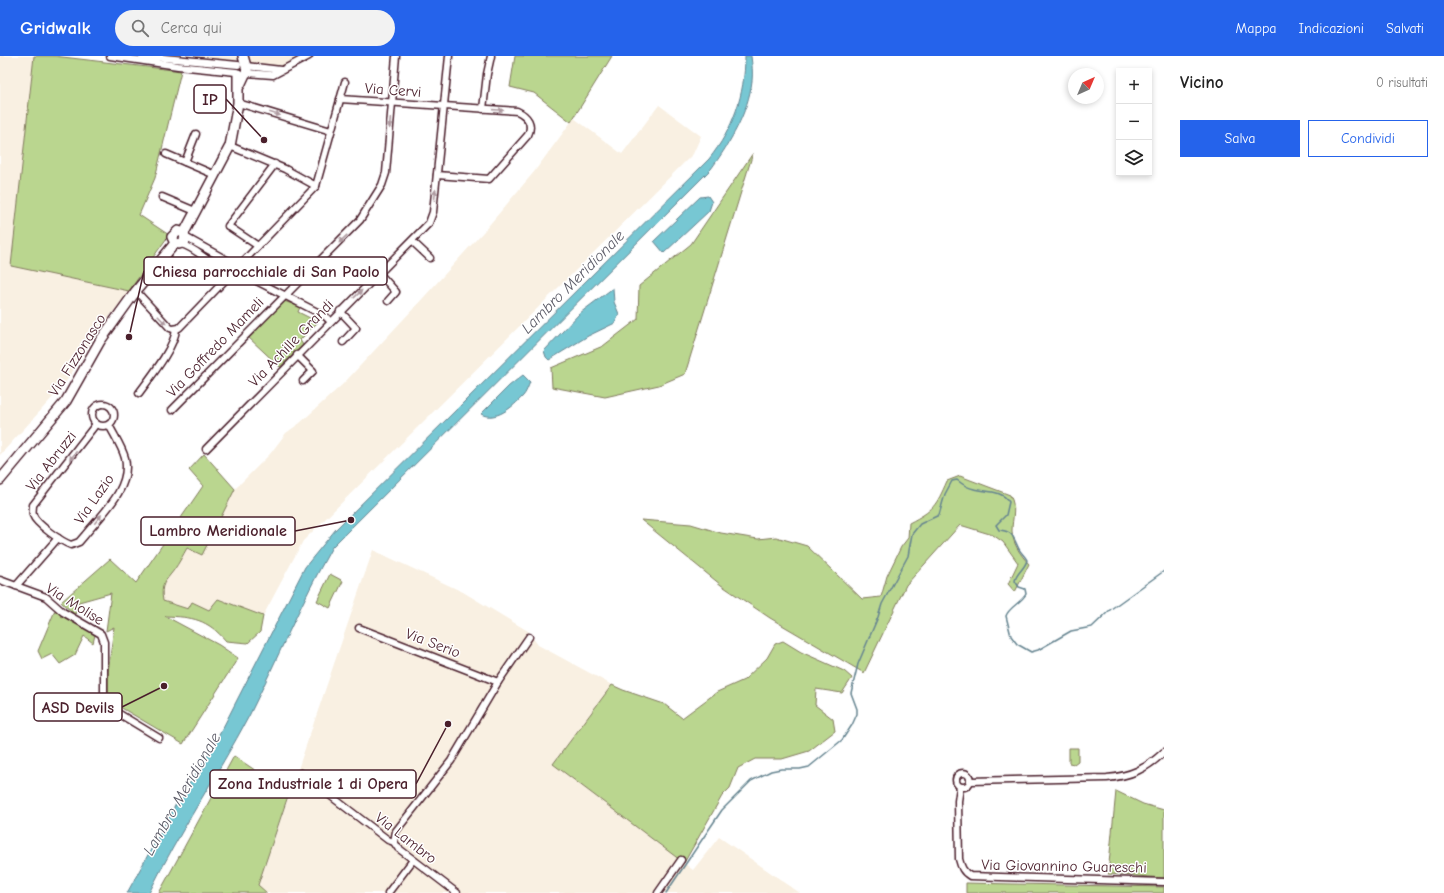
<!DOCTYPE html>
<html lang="it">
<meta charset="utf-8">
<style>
body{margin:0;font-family:"Comic Neue",sans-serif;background:#f2f2f2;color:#222}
.controls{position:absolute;right:12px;top:12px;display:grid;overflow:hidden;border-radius:0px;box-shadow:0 2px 6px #0003}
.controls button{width:36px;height:36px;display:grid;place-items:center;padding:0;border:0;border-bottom:1px solid #e0e0e0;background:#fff;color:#222;font:20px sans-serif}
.compass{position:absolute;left:1068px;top:12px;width:36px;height:36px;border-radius:50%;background:#fff;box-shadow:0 2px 6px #0003;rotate:44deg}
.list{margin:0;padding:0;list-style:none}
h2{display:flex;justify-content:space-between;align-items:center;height:52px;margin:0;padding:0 16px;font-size:17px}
h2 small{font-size:13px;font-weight:400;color:#767676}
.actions{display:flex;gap:8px;padding:12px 16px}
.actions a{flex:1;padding:9px 0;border:1px solid #2563eb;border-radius:0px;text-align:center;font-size:14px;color:#2563eb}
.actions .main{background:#2563eb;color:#fff}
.icon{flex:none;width:22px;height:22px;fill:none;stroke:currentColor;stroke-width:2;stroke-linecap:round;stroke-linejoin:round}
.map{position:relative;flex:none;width:1164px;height:837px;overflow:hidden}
header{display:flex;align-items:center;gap:24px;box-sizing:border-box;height:56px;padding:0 20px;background:#2563eb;color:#fff}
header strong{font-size:19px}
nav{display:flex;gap:22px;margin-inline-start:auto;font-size:14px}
.search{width:280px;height:36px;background:#f2f2f2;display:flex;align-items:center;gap:10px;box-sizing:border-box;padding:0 14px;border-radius:22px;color:#767676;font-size:15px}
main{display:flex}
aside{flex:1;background:#fff}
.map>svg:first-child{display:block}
.built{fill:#f9f0e2}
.green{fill:#bad68f;stroke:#827a5d}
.water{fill:#77c7d3;stroke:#658490}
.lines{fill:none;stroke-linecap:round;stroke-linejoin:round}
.stream{stroke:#658490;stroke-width:1.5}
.minor-casing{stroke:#4a1f2b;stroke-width:9}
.secondary-casing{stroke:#4a1f2b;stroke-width:12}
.minor{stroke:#fff;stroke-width:6}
.secondary{stroke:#fff;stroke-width:9}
.oneway{fill:#ae9aa0}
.labels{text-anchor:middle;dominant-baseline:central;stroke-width:3;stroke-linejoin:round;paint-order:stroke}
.street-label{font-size:15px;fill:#4a1f2b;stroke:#fff}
.water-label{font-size:16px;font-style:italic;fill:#5a5a66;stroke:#fff}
.leader{fill:none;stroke:#4a1f2b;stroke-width:1.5}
.callout-dot{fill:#4a1f2b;stroke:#fff;stroke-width:1.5}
.callout{fill:#fff;stroke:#4a1f2b;stroke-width:1.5}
.callout-label{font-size:16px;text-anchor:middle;font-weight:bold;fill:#4a1f2b}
</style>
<header>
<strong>Gridwalk</strong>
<div class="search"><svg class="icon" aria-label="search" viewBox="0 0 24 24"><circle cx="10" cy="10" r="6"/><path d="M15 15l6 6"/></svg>Cerca qui</div>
<nav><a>Mappa</a><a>Indicazioni</a><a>Salvati</a></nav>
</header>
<main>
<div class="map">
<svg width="1164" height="837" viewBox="0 0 1164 837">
<rect width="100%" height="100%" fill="#fff"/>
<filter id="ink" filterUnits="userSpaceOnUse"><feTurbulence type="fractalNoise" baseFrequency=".025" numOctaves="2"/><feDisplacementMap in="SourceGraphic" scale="8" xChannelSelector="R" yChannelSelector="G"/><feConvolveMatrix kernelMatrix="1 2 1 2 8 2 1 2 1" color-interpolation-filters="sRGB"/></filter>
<g filter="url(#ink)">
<g class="built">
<polygon points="0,0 34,0 11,210 129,235 93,283 64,329 0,399"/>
<polygon points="193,0 238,0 236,5"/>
<polygon points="248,0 302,0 280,11 252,9 248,5"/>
<polygon points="659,49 701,80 693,98 303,485 263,560 218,543 210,554 193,547 189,553 163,545 162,537 164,525 175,513 187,492 202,499 235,433 270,398 286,377 300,367 344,327 414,252 484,175 534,116 574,62 622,98"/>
<polygon points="373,494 463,536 528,575 538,589 612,629 553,708 693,814 719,781 800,837 267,837 258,830"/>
</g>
<g class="green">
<polygon points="34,0 54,0 181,15 155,122 139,159 169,179 129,235 11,210"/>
<polygon points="515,0 612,0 571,66 534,37 510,31"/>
<polygon points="753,97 685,318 659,329 605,341 552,331 551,312 603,290 638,263 639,230 691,188"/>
<polygon points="284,245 300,251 298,256 318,266 300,284 303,289 280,311 248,281"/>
<path d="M204 398 235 433 202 499 187 492C183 499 179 507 174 514 165 526 160 528 163 545L188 553 192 546 209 554 218 543 263 560 260 576 248 587 226 585C207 563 193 561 165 560L219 589 238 602 183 688 108 644V616L114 571 106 575 111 537 79 546 75 559 61 546 110 503 136 527 203 430 189 414Z"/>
<path d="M960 420 1010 439C1017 453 1012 461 1012 475 1013 489 1021 499 1029 508L1015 536 1008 528 1018 507 1003 486 993 479 960 469 906 529 864 617 770 562 721 529 641 464 691 468 721 477 758 483 776 481 807 490 862 543 881 541 887 520 901 491 908 482 909 467C934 454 936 450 947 425Z"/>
<polygon points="330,518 343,525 330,552 317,545"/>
<polygon points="56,552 95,579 93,587 84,580 75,599 60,608 52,598 42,603 38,595"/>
<polygon points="783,585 801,596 844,615 852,622 842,637 816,633 815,649 833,663 835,675 809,695 782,703 755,703 738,712 730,732 722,740 684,807 553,708 612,629 623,634 664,648 682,662 717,636 744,624 767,602 775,588"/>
<polygon points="1069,692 1078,692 1078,705 1074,708 1069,707"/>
<polygon points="234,700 289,737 258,829 267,837 159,837"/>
<polygon points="1116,735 1143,748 1164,754 1164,822 1108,818"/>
<polygon points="966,827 1164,831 1164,837 966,837"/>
</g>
<g class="water">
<path d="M745 0H751C752 8 753 17 752 25 748 57 730 87 711 113L332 491C301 546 277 604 249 660 217 720 179 776 149 837H127L176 748 212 693 305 511 336 473 709 103C733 73 745 39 745 0Z"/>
<polygon points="708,140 712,146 709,155 664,197 654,185 700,141"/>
<polygon points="613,232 614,246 619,258 615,267 588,280 549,304 546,301 544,295 580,257"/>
<path d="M523 319 530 326C528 331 526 337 523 340 513 351 495 366 481 358L509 330Z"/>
</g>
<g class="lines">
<path class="stream" d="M666 837 722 754 751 725 771 715 781 713H800L809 711 842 684 852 669 857 658V653L851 637 858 608 878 561 882 548 908 500 912 478 920 468 939 459 945 438 952 425 957 424C962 428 968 432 974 433 986 436 1002 434 1009 446L1006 459 996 469 999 474C1014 475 1013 482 1019 493 1021 497 1025 500 1027 504 1025 513 1016 517 1015 525L1019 531 1025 533 1026 538C1022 546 1008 552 1006 560L1011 580 1017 588 1031 596 1038 594 1071 575 1092 571 1111 553 1164 515"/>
<g class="minor-casing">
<g id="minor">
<polyline points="110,0 178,10 236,16"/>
<polyline points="143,0 238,9"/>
<polyline points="246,10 281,14"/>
<polyline points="246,17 273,19 309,0"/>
<path d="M340 43 517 55C528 60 533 68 528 79L489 123 437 119"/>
<polyline points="238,47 331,75"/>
<polyline points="483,53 487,18 491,0"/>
<polyline points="230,90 285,113 316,130"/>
<polyline points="166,98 215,119"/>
<polyline points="185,106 196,78"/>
<polyline points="162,141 195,155"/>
<polyline points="412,185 430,202"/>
<path d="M181 188C201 193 213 216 235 214L232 207 185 181"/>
<polyline points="258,190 228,170 275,108"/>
<polyline points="235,214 325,260 330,265"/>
<polyline points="379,217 396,236 388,245"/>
<polyline points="136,235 170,272 173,273 179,272 316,130 345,26"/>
<polyline points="340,255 356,272 343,286"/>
<polyline points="297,299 313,315 303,325"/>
<path d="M139 337C150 322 175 291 176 273"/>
<circle cx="103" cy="359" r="11"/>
<polyline points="172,354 360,164 382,129 386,117 396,0"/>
<path d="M96 368 33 449C33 452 32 456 33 459 36 468 62 486 71 489L79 486 85 479C102 458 132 432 125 402 122 391 114 379 109 369"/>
<polyline points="206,393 429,167 433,156 449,0"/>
<polyline points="0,524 46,541 63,556 101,578 104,586 104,646 108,651 159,682"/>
<polyline points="16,530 58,482"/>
<polyline points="359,572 498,626"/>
<circle cx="963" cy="724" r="7"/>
<polyline points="301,717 388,784 394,786 398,792 457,837"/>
<path d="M970 725 1107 722C1131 720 1146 713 1164 696"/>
<path d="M960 731 958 745 959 803C961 811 963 816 970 820L1164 826"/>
<polyline points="394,786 396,775 451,705 498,626 529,581"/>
<polyline points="388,837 413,804"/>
<polyline points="658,837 681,804"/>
</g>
</g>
<g class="secondary-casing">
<g id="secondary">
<polyline points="240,29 247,14 243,0"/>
<polyline points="175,187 179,188 185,185 184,177 230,90 238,47 238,18"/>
<polyline points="175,187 172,181 178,175 184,177"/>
<polyline points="0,424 66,345 100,285 136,235 175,187"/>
</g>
</g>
<use href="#minor" class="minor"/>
<use href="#secondary" class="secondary"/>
</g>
<defs><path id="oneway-solid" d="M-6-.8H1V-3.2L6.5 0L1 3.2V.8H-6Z"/></defs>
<g class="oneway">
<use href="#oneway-solid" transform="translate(498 54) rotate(4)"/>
<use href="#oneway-solid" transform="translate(275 58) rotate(16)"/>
<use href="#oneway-solid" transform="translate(390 67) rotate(95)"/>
<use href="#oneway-solid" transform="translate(435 139) rotate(-84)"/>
<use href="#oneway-solid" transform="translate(343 183) rotate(136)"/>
<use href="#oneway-solid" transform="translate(358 238) rotate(-44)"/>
<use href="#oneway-solid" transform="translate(162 264) rotate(45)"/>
<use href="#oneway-solid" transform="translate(73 400) rotate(127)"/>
<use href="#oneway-solid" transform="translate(98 463) rotate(-52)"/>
</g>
</g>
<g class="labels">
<g class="street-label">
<text transform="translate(393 34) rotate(4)">Via Cervi</text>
<text transform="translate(291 287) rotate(-46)">Via Achille Grandi</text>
<text transform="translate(215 291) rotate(-46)">Via Goffredo Mameli</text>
<text transform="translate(77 299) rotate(-58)">Via Fizzonasco</text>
<text transform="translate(51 405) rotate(-52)">Via Abruzzi</text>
<text transform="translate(94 443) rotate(-55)">Via Lazio</text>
<text transform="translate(75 548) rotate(32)">Via Molise</text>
<text transform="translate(433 587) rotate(21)">Via Serio</text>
<text transform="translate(406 782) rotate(38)">Via Lambro</text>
<text transform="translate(1064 810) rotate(1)">Via Giovannino Guareschi</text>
</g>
<g class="water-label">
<text transform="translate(573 226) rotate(-45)">Lambro Meridionale</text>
<text transform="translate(182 738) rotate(-60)">Lambro Meridionale</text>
</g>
</g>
<path class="leader" d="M264 84L226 43M129 281L144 215M351 464L295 475M164 630L122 651M448 668L416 728"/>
<g class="callout-dot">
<circle cx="264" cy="84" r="4"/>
<circle cx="129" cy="281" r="4"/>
<circle cx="351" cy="464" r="4"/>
<circle cx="164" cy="630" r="4"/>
<circle cx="448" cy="668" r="4"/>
</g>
<g class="callout">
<rect x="194" y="29" width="32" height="28" rx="4"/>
<rect x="144" y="201" width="243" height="28" rx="4"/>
<rect x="141" y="461" width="154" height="28" rx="4"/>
<rect x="34" y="637" width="88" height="28" rx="4"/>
<rect x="210" y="714" width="206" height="28" rx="4"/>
</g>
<g class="callout-label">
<text x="210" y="49">IP</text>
<text x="266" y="221">Chiesa parrocchiale di San Paolo</text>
<text x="218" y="480">Lambro Meridionale</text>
<text x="78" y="657">ASD Devils</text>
<text x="313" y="733">Zona Industriale 1 di Opera</text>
</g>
</svg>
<div class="controls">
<button>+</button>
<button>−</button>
<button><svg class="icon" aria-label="layers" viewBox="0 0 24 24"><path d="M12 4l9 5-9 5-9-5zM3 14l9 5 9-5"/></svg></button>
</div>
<svg class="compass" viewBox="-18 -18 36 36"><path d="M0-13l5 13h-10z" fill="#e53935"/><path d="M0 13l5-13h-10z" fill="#767676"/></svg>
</div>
<aside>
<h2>Vicino<small>0 risultati</small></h2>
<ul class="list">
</ul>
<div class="actions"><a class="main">Salva</a><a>Condividi</a></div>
</aside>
</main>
